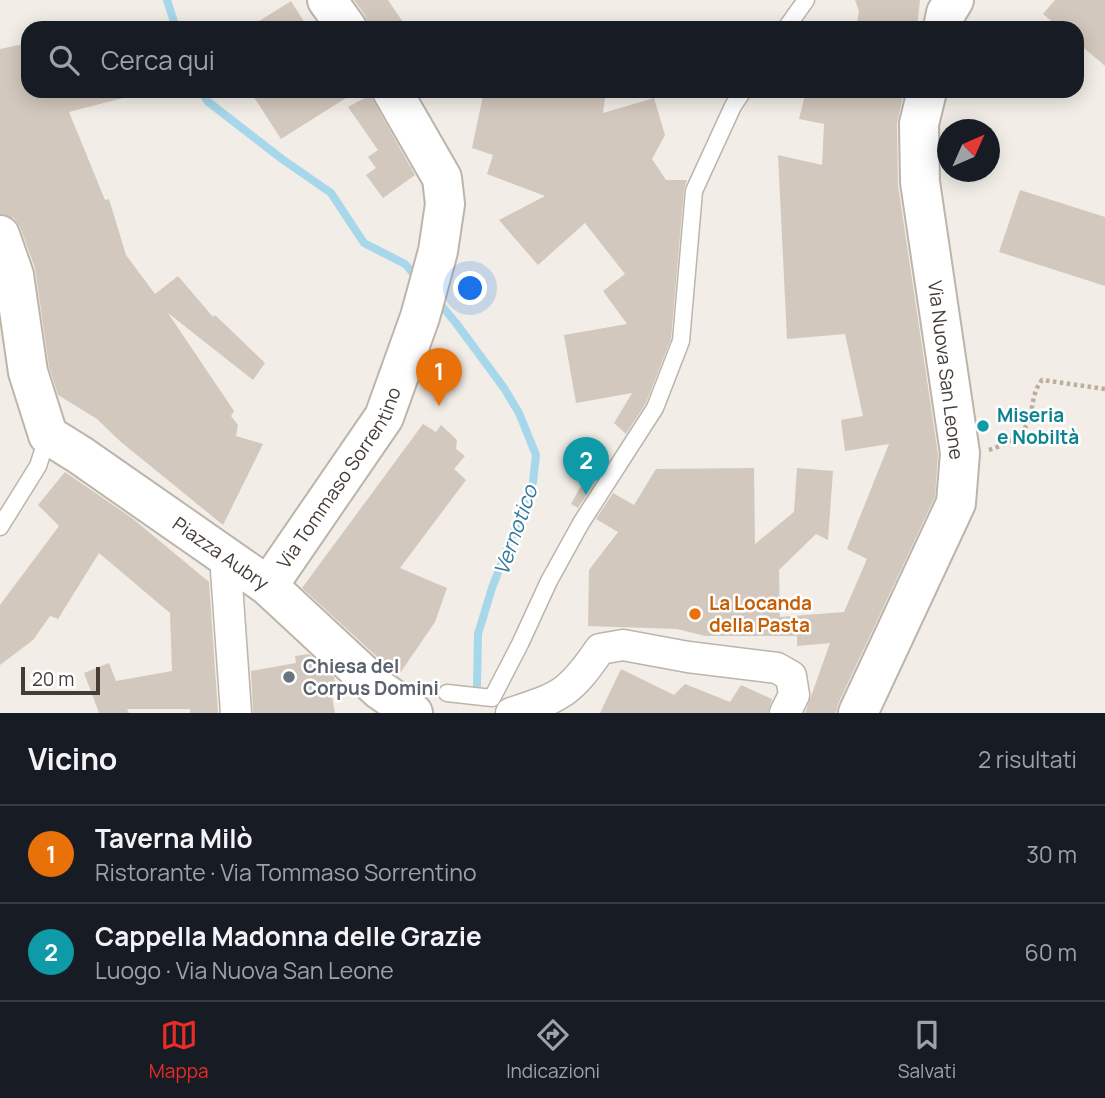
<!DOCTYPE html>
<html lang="it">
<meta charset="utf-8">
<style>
body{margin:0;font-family:Manrope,sans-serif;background:#242831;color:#f1f3f6}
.compass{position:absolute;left:937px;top:119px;width:63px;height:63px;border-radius:50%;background:#171b24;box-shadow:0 4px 18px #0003;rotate:45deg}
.scale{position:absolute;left:21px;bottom:18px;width:79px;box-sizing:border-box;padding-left:7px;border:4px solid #443d36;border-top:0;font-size:19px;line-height:24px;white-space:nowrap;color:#443d36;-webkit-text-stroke:5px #fff;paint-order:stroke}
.you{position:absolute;left:471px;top:289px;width:24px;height:24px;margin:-18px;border:5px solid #fff;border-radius:50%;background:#1a73e8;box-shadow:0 0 0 10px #1a73e833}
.badge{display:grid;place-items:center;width:46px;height:46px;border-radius:50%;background:#e92c26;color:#fff;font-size:23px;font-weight:700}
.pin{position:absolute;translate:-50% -58px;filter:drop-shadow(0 2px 4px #0008)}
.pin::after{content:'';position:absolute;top:37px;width:24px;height:21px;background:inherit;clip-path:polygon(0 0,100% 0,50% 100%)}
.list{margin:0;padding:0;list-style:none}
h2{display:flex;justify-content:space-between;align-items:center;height:91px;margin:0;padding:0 28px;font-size:30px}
h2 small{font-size:23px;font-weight:400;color:#9ea1a6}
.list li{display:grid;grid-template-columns:46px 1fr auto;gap:21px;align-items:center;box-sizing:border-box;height:98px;padding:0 28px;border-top:2px solid #363941}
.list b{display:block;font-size:26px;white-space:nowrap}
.list p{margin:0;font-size:23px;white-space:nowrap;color:#9ea1a6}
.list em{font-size:23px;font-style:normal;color:#9ea1a6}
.icon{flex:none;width:38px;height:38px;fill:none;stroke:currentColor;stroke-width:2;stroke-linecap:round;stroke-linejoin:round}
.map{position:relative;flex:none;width:1105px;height:713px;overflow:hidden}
.search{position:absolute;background:#171b24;box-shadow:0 4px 18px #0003;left:21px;right:21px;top:21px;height:77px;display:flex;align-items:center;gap:18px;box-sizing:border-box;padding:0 24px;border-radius:21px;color:#9ea1a6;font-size:26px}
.sheet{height:287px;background:#171b24}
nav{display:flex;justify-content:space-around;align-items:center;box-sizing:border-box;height:98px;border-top:2px solid #363941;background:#171b24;font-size:19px;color:#9ea1a6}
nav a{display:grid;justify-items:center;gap:4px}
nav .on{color:#e92c26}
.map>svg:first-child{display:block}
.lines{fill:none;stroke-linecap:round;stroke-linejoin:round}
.stream{stroke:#a7d7ea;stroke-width:8}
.building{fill:#d3c8bd}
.service-casing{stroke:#bdb4aa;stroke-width:19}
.minor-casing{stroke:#bdb4aa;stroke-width:33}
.tertiary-casing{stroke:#bdb4aa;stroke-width:42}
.path{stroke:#bdae9c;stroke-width:4.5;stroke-dasharray:3.5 3.5;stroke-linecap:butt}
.service{stroke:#fff;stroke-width:16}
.minor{stroke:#fff;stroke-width:30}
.tertiary{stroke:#fff;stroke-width:38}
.culture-dot{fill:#0f9aa8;stroke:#fff;stroke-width:2.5}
.food-dot{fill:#e8710a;stroke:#fff;stroke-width:2.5}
.worship-dot{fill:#6b7280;stroke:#fff;stroke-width:2.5}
.labels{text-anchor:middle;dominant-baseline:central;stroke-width:5;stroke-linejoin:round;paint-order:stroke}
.street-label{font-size:19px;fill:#443d36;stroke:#fff}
.culture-label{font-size:19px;font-weight:bold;fill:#0d838f;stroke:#fff;text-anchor:start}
.food-label{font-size:19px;font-weight:bold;fill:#c56008;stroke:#fff;text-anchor:start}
.worship-label{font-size:19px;font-weight:bold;fill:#5b616d;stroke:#fff;text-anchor:start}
.water-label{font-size:21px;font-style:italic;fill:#347a99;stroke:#fff}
</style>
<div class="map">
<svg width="1105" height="713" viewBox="0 0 1105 713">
<rect width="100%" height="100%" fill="#f2ede7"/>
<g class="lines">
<g class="stream">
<polyline points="167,0 176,28"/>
<polyline points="202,91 207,101 282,159 331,193 364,243 405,264 418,279"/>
<polyline points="436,299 456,323 504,388 519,413 536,455 533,482 492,588 478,634 477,686"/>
</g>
</g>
<g class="building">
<polygon points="354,0 388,0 407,28 370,28 365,15"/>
<polygon points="855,0 920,0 917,28 856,28 859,11"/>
<polygon points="1055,0 1105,0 1105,66 1077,42 1077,28 1060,28 1043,14"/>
<polygon points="291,1 308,28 248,28"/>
<polygon points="28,43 28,91 122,91 123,98 69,112 105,200 109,199 126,255 155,294 178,276 213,317 215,315 265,363 253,380 168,313 234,411 231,416 238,425 236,436 263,444 223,525 121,442 97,419 58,395 49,367 35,268 20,227 14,218 0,214 0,49"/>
<polygon points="250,91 357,91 281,139"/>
<polygon points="484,91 606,91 603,113 654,98 665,135 652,159 666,180 687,180 684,190 671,339 646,403 626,434 614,423 632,393 576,403 564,335 627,324 603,291 625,274 585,223 538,265 499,220 545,196 487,174 493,155 472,148"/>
<polygon points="806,91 904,91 897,124 898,185 938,454 935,497 838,704 836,713 805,713 830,643 797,646 797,636 705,636 677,629 588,626 589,570 618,532 596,519 613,493 634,505 656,469 754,468 755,544 794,512 797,468 833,471 828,540 816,534 779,570 780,617 844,612 867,559 847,549 889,444 845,451 841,420 863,416 845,334 787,339 778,155 822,165 824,124 799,119"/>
<polygon points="370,95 415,175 383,198 366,175 376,168 368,157 378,150 348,107"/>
<polygon points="1020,190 1105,217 1105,286 999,252"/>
<polygon points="423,424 436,432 441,425 457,440 456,449 465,456 454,469 466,480 400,568 447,588 435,622 398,676 302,588"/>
<polygon points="65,472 132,518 209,582 218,713 190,713 190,709 127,709 129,713 99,713 84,673 109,663 116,681 172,671 170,613 99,553 58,619 50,616 33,640 0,665 0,605 59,526 38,505"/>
<polygon points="586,477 595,482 578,508 571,504"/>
<polygon points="309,654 334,677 335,683 330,684 335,713 253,713 251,671 296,663 295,656"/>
<polygon points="621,669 674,695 685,684 730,702 741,685 772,699 768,713 600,713"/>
</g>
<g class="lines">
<g class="service-casing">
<g id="service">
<polyline points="786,28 806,0"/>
<polyline points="0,527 38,466 48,435"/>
<polyline points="447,693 492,698 520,644 549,581 581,523 655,408 681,341 694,191 733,106 743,91"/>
</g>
</g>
<g class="minor-casing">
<g id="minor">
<polyline points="225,556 236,713"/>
<path d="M511 713C561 697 570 693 600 649L623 645 688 657 777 668 791 676 794 695 785 713"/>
</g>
</g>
<g class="tertiary-casing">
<g id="tertiary">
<polyline points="327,0 347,28"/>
<polyline points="943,28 946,13 954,0"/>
<path id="s1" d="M0 235 14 275 28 372 48 435 80 455 268 586 380 690 413 713"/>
<path id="s2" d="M268 586 384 417 420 317 438 251 445 204 442 178 392 91"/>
<polyline points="858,713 956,503 960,453 920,182 919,124 927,91"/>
</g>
</g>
<path class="path" d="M989 450C1000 447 1022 436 1027 424 1034 410 1031 393 1042 380L1105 389"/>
<use href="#service" class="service"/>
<use href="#minor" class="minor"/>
<use href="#tertiary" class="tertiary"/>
</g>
<circle class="culture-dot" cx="983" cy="426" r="7"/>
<circle class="food-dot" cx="695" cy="614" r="7"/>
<circle class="worship-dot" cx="289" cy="677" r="7"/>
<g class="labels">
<g class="street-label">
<text transform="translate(946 370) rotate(83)">Via Nuova San Leone</text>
<text stroke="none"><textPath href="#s2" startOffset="130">Via Tommaso Sorrentino</textPath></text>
<text stroke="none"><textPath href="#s1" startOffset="416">Piazza Aubry</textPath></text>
</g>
<g class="culture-label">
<text x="997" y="415">Miseria<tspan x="997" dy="22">e Nobiltà</tspan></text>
</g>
<g class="food-label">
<text x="709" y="603">La Locanda<tspan x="709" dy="22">della Pasta</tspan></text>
</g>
<g class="worship-label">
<text x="303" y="666">Chiesa del<tspan x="303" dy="22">Corpus Domini</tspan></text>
</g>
<g class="water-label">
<text transform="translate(515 530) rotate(-71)">Vernotico</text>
</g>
</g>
</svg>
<svg class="compass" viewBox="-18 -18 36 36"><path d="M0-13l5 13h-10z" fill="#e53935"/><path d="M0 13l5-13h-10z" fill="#9ea1a6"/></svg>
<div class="scale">20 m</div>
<div class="you"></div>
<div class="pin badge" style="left:439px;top:406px;background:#e8710a">1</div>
<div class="pin badge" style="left:586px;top:495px;background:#0f9aa8">2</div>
<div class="search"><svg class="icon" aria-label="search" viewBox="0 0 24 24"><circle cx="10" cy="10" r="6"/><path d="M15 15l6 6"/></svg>Cerca qui</div>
</div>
<section class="sheet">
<h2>Vicino<small>2 risultati</small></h2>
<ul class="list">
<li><span class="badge" style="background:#e8710a">1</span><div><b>Taverna Milò</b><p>Ristorante · Via Tommaso Sorrentino</p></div><em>30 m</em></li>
<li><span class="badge" style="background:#0f9aa8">2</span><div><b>Cappella Madonna delle Grazie</b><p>Luogo · Via Nuova San Leone</p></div><em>60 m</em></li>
</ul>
</section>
<nav>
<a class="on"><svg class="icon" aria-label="map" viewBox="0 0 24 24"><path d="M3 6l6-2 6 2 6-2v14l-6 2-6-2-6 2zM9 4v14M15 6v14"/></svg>Mappa</a>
<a><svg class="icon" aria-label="directions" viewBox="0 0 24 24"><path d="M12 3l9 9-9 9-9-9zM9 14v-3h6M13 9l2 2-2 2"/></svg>Indicazioni</a>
<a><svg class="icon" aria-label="saved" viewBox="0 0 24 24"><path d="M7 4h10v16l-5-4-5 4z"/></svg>Salvati</a>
</nav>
